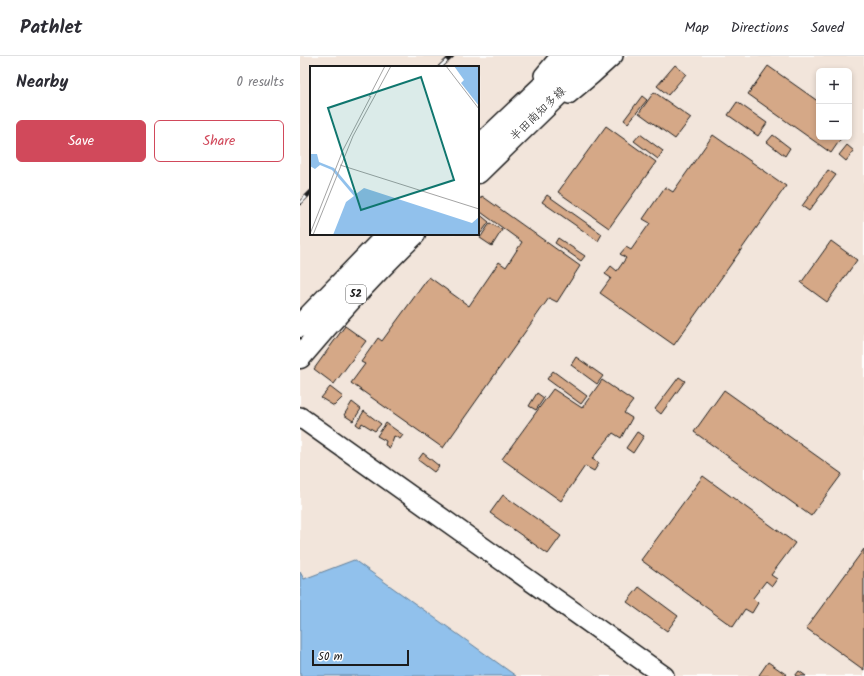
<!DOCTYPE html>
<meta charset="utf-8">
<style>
body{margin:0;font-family:Kalam,"Klee One",sans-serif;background:#f7f7f7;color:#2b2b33}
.controls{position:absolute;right:12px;top:12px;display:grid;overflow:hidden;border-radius:6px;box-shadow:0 2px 6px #0003}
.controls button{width:36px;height:36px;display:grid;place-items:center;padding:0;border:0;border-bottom:1px solid #e1e1e2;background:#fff;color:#2b2b33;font:20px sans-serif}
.scale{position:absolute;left:12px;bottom:10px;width:97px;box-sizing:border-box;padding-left:4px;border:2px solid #1c1c1c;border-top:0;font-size:11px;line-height:14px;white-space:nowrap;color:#1c1c1c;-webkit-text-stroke:3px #fff;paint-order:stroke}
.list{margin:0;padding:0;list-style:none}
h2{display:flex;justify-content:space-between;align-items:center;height:52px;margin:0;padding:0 16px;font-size:17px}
h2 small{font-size:13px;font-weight:400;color:#7c7c81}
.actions{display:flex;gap:8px;padding:12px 16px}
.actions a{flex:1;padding:9px 0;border:1px solid #d1495b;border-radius:6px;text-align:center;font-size:14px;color:#d1495b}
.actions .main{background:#d1495b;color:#fff}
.map{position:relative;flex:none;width:564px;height:620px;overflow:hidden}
header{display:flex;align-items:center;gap:24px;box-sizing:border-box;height:56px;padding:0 20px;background:#fff;border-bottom:1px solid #e1e1e2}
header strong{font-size:19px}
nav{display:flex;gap:22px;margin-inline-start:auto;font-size:14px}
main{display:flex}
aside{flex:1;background:#fff}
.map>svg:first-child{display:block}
.built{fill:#f2e5db;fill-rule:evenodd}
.water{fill:#91c1ec;stroke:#627f99}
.building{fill:#d5a887;stroke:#1c1c1c}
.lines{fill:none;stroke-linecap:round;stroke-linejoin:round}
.minor-casing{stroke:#1c1c1c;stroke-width:18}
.tertiary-casing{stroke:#1c1c1c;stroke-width:22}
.primary-casing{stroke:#1c1c1c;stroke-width:25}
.minor{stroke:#fff;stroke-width:15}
.tertiary{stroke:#fff;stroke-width:19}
.primary{stroke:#fff;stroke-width:22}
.rail-casing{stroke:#1c1c1c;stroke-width:4.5}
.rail{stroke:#fff;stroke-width:3;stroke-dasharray:9;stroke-linecap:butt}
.labels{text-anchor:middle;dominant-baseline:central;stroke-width:3.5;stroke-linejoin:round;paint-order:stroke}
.shield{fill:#fff;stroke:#606060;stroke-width:1}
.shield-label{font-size:11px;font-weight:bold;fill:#1c1c1c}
.street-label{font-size:12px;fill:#1c1c1c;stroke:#fff}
.inset-road{fill:none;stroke:#a4a4a4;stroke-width:1}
.view{fill:#0f766e;fill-opacity:0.15;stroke:#0f766e;stroke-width:2}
.inset-edge{fill:none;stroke:#1c1c1c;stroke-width:2}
</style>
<header>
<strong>Pathlet</strong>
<nav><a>Map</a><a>Directions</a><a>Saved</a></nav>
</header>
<main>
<aside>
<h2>Nearby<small>0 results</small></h2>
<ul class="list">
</ul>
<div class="actions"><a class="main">Save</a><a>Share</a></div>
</aside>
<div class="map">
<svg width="564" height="620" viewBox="0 0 564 620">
<rect width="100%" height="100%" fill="#fff"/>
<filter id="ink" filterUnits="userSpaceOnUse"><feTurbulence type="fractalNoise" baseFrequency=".025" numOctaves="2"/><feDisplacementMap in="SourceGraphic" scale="8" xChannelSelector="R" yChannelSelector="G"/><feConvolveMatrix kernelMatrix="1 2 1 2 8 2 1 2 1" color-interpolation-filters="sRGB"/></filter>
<g filter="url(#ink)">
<path class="built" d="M0 0H564V620H216L54 504 0 525ZM11 11H178V178H11ZM519 15H549V81H519Z"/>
<polygon class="water" points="54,504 216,620 0,620 0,516 4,523"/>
<g class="building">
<polygon points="375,9 386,18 368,39 357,30"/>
<polygon points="468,10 519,46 519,81 542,81 531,97 448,38"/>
<polygon points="354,36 391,62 375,83 339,57"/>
<polygon points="342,40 347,44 328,67 324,64"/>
<polygon points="437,46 467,67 458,80 428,59"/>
<polygon points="306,70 356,106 309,172 258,136"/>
<polygon points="340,78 363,95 358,103 334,85"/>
<polygon points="413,79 486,130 374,289 300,237 311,222 305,218 311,210 317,215 326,202 320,198 326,191 331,194 350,167 343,163 365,131 373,136"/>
<polygon points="473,79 490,92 485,100 467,86"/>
<polygon points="547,89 554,95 546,105 539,99"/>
<polygon points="528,114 536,119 509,155 502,150"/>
<polygon points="247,139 302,178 298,185 242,146"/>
<polygon points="182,140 280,210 257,246 249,242 143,392 51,327 65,308 61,306 78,282 82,285 129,221 169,250 199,206 206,211 222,186 178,154 178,146"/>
<polygon points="178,157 189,166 181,177 178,175"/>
<polygon points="190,167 202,174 192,190 180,182"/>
<polygon points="258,182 285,200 281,205 255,187"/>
<polygon points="531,185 557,204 527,246 501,227"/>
<polygon points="45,270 66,285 34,328 14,313"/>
<polygon points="276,301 303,320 297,328 271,309"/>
<polygon points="253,315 287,340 281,348 247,323"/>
<polygon points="379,321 385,325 361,358 355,353"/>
<polygon points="302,324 333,345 324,357 332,362 321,382 313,377 292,403 299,407 294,415 285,410 261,445 202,403 253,333 282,352"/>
<polygon points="30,331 43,341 34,350 21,342"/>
<polygon points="424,334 542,418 511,460 394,376"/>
<polygon points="237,337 244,342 236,354 229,350"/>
<polygon points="52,346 61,353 53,365 44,359"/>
<polygon points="64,355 81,368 75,375 62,367 60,371 56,368"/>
<polygon points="86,367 103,379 100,383 94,380 90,392 85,389 86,385 77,380"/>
<polygon points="337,376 344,380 333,397 326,392"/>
<polygon points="123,397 139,410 134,416 118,404"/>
<polygon points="403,420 495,487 471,519 477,523 472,530 466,525 453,542 458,547 452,557 445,553 433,571 341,504"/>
<polygon points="203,439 261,480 248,498 190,457"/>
<polygon points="564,493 564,614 506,572"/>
<polygon points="339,531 378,560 367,575 327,546"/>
<polygon points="468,606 487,619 486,620 460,620 459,619"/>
<polygon points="499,615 506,620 495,620"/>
</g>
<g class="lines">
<g class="minor-casing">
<g id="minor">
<polyline points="242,19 258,0"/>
<polyline points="269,40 293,20 315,0"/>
</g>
</g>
<g class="tertiary-casing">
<polyline id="tertiary" points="0,361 364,620"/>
</g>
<g class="primary-casing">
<g id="primary">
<polyline points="178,92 275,0"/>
<polyline points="178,116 297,0"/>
<polyline points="0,270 89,178"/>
<path d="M0 301C36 258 74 217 114 178"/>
</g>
</g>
<use href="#minor" class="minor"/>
<use href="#tertiary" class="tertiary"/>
<use href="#primary" class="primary"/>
<g class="rail-casing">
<g id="rail">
<polyline points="140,11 152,0"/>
<polyline points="0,147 11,136"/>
</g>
</g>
<use href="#rail" class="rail"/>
</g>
</g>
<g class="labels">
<rect class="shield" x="46" y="229" width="20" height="18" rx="3"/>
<g class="shield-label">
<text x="56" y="238">52</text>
</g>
<g class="street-label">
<text transform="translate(238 58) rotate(-44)">半田南知多線</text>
</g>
</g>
<g transform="translate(10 10)">
<rect width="169" height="169" fill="#fff"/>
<path d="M144 0H169V40L151 17 154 14ZM0 88H7L9 96 24 102 46 128 54 122 162 157 169 151V169H23L36 136 44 130 22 104 10 99 5 103 0 100Z" fill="#91c1ec"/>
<path class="inset-road" d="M136 0 169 43M59 31 75 0M30 99 169 143M0 168 33 84 61 30M3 169 43 70 81 0"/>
<path class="view" d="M111 11 144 114 51 144 18 42Z"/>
<rect width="169" height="169" class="inset-edge"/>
</g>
</svg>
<div class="controls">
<button>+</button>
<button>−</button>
</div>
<div class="scale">50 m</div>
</div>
</main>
